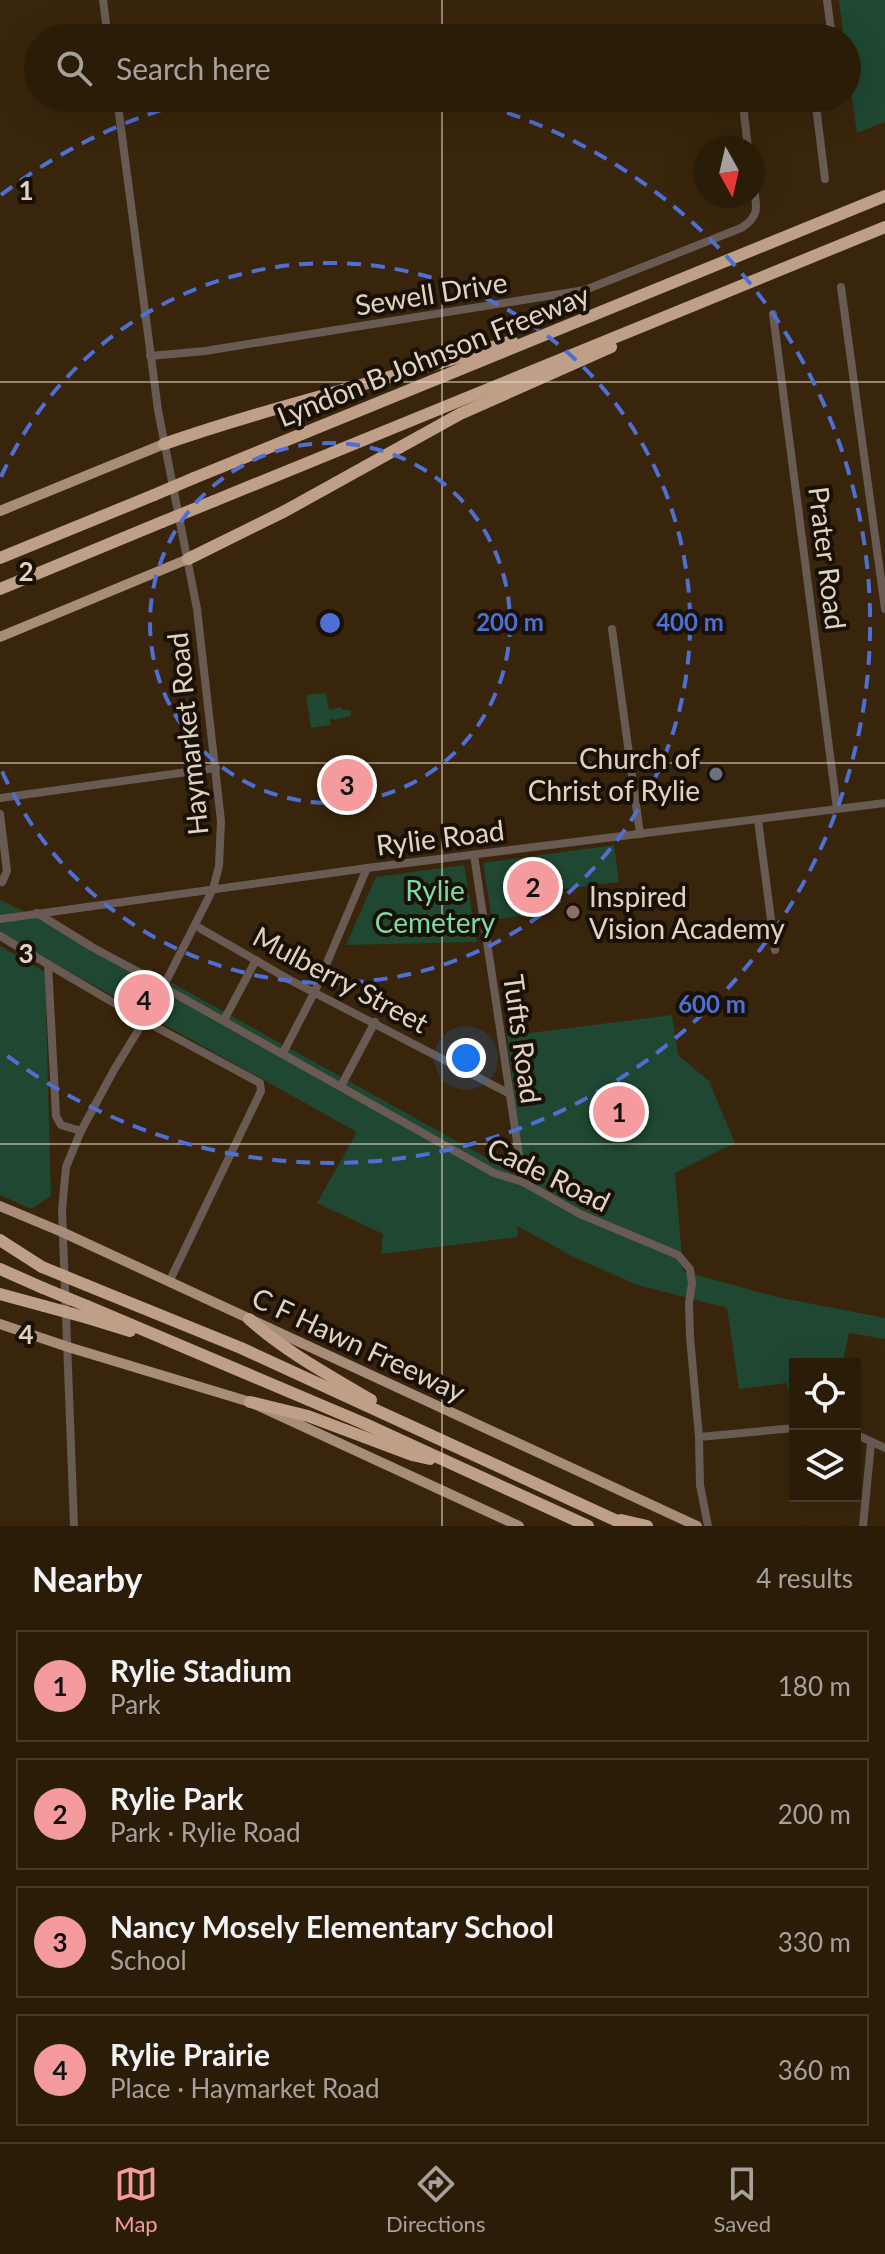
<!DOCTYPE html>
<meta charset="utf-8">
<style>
body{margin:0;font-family:Lato,sans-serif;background:#372916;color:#f1f3f6}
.controls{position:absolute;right:24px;bottom:24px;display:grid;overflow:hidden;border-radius:0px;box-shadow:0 8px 32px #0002}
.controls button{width:72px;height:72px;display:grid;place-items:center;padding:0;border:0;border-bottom:2px solid #473a29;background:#2b1c08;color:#f1f3f6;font:40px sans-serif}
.compass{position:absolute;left:693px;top:136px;width:72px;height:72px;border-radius:50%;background:#2b1c08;box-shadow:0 8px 32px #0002;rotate:172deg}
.you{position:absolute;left:466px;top:1058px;width:28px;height:28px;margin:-20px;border:6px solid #fff;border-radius:50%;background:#1a73e8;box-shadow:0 0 0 12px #1a73e833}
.badge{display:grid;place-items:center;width:52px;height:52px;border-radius:50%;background:#f59b9e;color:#111;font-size:26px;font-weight:700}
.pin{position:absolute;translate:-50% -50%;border:4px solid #fff;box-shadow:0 2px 8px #0006}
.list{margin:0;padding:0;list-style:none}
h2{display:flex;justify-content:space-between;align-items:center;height:104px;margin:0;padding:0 32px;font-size:34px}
h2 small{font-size:26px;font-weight:400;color:#a6a19c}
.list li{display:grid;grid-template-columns:52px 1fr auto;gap:24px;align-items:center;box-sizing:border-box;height:112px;margin:0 16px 16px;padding:0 16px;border:2px solid #473a29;border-radius:0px}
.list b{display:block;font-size:30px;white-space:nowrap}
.list p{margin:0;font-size:26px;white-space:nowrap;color:#a6a19c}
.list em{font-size:26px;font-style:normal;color:#a6a19c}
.icon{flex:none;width:44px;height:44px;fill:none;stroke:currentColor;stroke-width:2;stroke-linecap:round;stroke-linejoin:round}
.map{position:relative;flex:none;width:885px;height:1526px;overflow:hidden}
.search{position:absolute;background:#2b1c08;box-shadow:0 8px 32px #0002;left:24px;right:24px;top:24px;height:88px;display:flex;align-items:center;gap:20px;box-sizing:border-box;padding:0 28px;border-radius:44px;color:#a6a19c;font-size:30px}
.sheet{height:616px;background:#2b1c08}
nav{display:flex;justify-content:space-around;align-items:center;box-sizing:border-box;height:112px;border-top:2px solid #473a29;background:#2b1c08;font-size:22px;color:#a6a19c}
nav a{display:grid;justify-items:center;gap:4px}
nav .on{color:#f59b9e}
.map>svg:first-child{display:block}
.green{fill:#1f4732}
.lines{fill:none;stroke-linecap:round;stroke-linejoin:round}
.minor{stroke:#695b53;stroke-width:8}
.major{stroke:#a78c7a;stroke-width:10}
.highway{stroke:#c09f89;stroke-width:12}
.highway-bridge{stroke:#c09f89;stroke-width:12}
.grid{fill:none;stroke:#e1d3c4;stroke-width:2;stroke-opacity:0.55}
.ring{fill:none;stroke:#4e6fd3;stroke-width:4;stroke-dasharray:14 10}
.worship-dot{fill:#6b7280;stroke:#191006;stroke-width:3}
.education-dot{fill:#8d6e63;stroke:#191006;stroke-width:3}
.labels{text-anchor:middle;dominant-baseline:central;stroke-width:8;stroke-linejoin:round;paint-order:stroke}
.street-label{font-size:28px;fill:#e1d3c4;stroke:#191006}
.poi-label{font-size:28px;fill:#e1d3c4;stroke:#191006;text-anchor:end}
.park-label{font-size:28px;fill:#7fd8a9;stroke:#191006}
.grid-label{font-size:26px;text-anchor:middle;font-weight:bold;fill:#e1d3c4;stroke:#191006;stroke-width:8;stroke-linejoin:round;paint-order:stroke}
.centre{fill:#4e6fd3;stroke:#191006;stroke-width:4}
.ring-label{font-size:24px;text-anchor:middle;font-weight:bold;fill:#4e6fd3;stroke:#191006;stroke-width:8;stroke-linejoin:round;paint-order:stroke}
</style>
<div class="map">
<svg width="885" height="1526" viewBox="0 0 885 1526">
<rect width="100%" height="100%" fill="#39250b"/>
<g class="green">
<polygon points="839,0 885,0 885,122 857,133 847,62 847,38 844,38"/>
<polygon points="326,693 329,710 341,707 343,710 351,710 351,716 334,720 330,718 331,725 311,728 306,695"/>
<polygon points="614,845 619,882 539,892 541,913 492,920 483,863"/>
<polygon points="464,865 477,942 346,945 376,877"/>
<polygon points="0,900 174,984 539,1187 522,1161 507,1036 672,1015 678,1055 709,1081 735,1143 675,1173 683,1271 777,1297 885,1318 885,1339 849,1333 842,1364 795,1364 795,1421 793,1421 787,1383 739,1389 727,1308 637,1285 574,1257 517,1226 518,1237 381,1254 383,1234 317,1203 357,1132 0,933"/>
<polygon points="0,946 45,972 51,1196 31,1209 0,1195"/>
</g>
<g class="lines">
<g class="minor">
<polyline points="103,0 108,38"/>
<polyline points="827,0 832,38"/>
<polyline points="746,98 743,105 748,148"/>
<polyline points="815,98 825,179"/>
<polyline points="841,287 885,609"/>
<polyline points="773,314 837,809"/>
<path d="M150 356 205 351 585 290 741 228C762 215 756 205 753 183"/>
<polyline points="612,629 640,834"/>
<polyline points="0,798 216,768"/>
<polyline points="0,814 7,871 2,882"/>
<polyline points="758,820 775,950"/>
<polyline points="474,855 523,1182"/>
<polyline points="37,913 92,947 164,986"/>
<polyline points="0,919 367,868 885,803"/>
<polyline points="196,926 290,980 508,1093"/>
<polyline points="0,936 143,1020 260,1083 261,1091 169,1282"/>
<polyline points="48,964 56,1116 61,1125 81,1131"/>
<polyline points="163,987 494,1173 523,1182 580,1214 678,1255 690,1269 692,1283 689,1303 690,1337 699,1437 700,1485 708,1526"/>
<polyline points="224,1020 256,960"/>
<polyline points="283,1053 315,991 367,868"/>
<polyline points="341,1086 375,1022"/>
<polyline points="855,1434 885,1448"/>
<polyline points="699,1437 795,1428"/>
<polyline points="74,1526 62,1210 66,1167 81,1131 114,1070 155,1003 213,889 219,866 221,821 197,609 158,410 117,98"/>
<polyline points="863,1526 871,1443"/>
</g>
<g class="major">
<polyline points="0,511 164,444"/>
<polyline points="0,637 188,559"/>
<polyline points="0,1206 62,1232 697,1526"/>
<polyline points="0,1324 68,1347 250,1402 519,1526"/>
</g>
<g class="highway">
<path d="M164 444C279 404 396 378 512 341"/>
<polyline points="194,478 885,196"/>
<polyline points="214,501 885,227"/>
<polyline points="0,558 154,495"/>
<polyline points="188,559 285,511 460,414 611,347"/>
<polyline points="0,589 162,522"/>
<polyline points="0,1240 42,1267"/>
<polyline points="0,1269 43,1288"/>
<polyline points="86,1285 241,1348 628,1526"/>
<polyline points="0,1294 44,1306"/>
<polyline points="87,1306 363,1423 588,1526"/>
<polyline points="88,1318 130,1331"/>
<path d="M249 1319C286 1352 329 1375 371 1400"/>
<polyline points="250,1402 308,1416 412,1455 430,1459"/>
<polyline points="621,1520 647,1526"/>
</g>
<g class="highway-bridge">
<polyline points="154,495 194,478"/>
<polyline points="162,522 214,501"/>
<polyline points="42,1267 86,1285"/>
<polyline points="43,1288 87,1306"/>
<polyline points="44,1306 88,1318"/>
</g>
</g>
<path class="grid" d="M442 0V38M442 98V1526M0 382H885M0 763H885M0 1144H885"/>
<g class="ring">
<circle cx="330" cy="623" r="180"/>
<path d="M1 477A360 360 0 1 1 1 769"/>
<path d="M1 195A540 540 0 0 1 199 99M461 99A540 540 0 1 1 1 1051"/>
</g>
<circle class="worship-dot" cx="716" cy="774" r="8"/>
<circle class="education-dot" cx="573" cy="912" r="8"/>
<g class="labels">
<g class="street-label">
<text transform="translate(431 293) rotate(-9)">Sewell Drive</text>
<text transform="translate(433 355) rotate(-22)">Lyndon B Johnson Freeway</text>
<text transform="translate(828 558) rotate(83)">Prater Road</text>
<text transform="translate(187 734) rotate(-96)">Haymarket Road</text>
<text transform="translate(440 837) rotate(-7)">Rylie Road</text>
<text transform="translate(341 979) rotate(28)">Mulberry Street</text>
<text transform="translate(523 1039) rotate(82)">Tufts Road</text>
<text transform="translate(549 1174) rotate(26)">Cade Road</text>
<text transform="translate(359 1344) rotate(25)">C F Hawn Freeway</text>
</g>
<g class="poi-label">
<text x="700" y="758">Church of<tspan x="700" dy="32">Christ of Rylie</tspan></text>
<text x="589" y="896" text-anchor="start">Inspired<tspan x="589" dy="32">Vision Academy</tspan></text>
</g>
<g class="park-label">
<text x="435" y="890">Rylie<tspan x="435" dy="32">Cemetery</tspan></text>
</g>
</g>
<g class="grid-label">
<text x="26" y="200">1</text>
<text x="26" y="581">2</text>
<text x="26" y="963">3</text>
<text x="26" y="1344">4</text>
</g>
<circle cx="330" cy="623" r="12" class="centre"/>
<g class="ring-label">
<text x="510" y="631">200 m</text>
<text x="690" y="631">400 m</text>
<text x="712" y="1013">600 m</text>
</g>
</svg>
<div class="controls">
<button><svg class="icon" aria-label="locate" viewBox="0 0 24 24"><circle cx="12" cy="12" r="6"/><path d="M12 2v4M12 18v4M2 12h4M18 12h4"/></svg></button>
<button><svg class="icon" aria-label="layers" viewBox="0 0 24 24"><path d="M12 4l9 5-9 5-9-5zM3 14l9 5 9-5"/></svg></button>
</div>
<svg class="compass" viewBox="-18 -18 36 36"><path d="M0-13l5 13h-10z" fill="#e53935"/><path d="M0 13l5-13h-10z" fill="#a6a19c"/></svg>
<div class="you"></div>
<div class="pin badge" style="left:619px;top:1112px">1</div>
<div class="pin badge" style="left:533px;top:887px">2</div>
<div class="pin badge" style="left:347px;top:785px">3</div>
<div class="pin badge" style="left:144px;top:1000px">4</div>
<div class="search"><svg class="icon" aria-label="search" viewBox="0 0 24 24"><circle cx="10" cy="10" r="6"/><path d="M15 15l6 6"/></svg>Search here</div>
</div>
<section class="sheet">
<h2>Nearby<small>4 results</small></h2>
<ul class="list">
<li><span class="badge">1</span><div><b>Rylie Stadium</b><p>Park</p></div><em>180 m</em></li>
<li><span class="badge">2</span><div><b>Rylie Park</b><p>Park · Rylie Road</p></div><em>200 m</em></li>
<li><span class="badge">3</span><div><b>Nancy Mosely Elementary School</b><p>School</p></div><em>330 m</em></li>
<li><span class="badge">4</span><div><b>Rylie Prairie</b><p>Place · Haymarket Road</p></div><em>360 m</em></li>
</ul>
</section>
<nav>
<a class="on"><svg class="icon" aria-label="map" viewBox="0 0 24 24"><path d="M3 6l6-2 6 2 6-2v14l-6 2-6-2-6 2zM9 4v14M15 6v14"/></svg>Map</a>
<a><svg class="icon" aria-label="directions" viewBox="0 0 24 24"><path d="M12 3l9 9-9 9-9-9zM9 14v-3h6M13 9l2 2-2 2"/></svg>Directions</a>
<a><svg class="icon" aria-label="saved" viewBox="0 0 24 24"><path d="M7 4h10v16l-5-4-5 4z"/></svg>Saved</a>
</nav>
